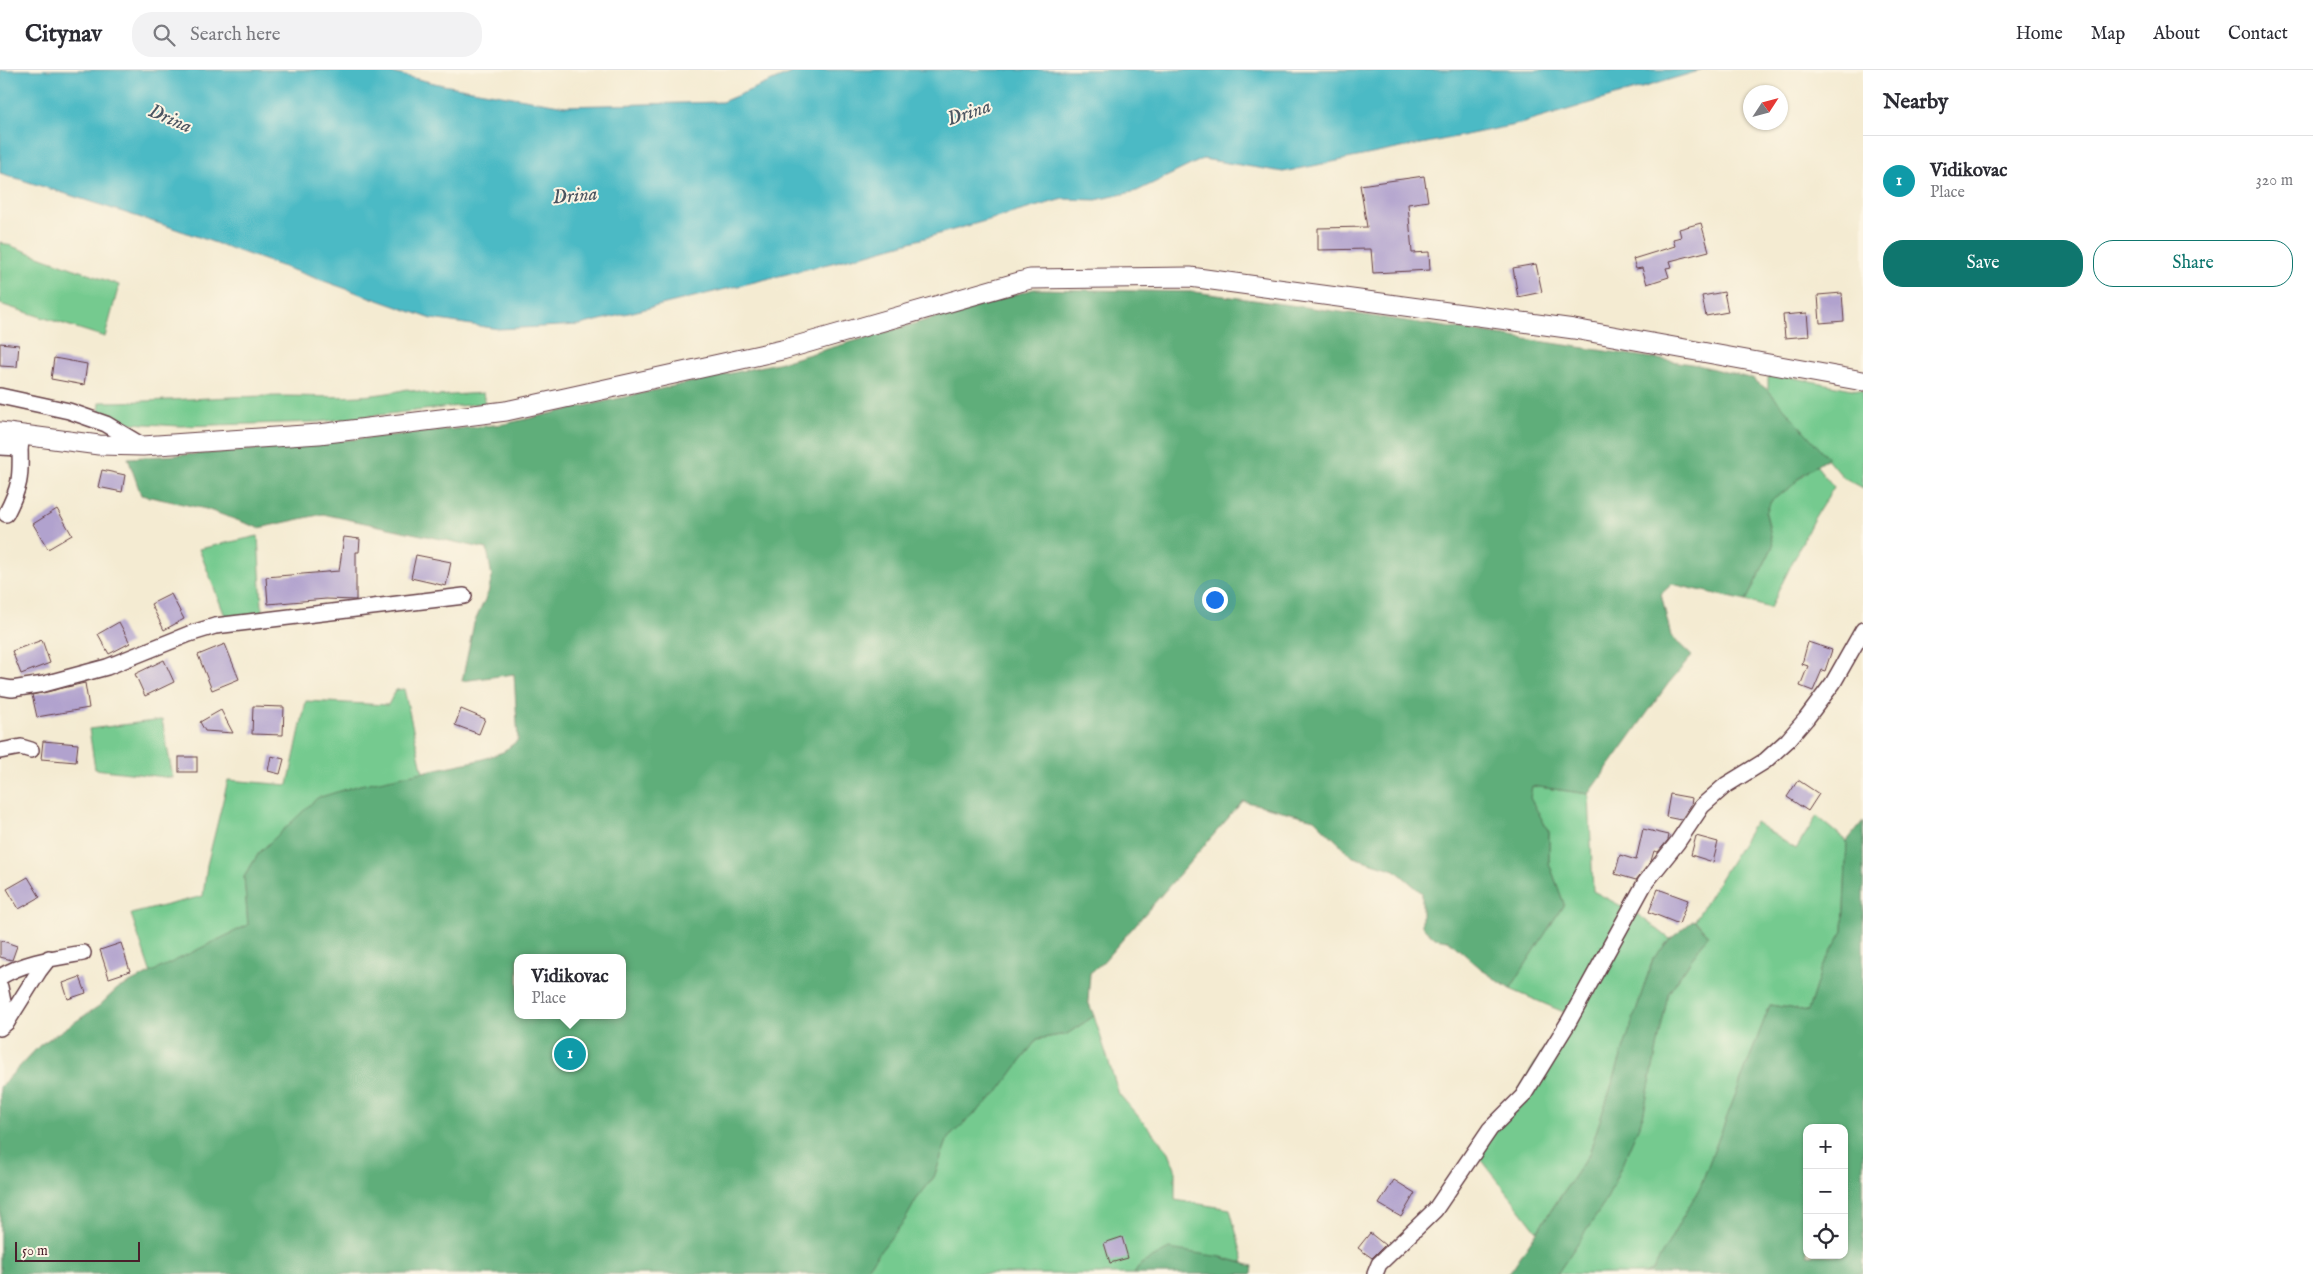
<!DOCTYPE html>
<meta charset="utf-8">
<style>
body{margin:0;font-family:"IM FELL English",serif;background:#f2f2f3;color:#2b2b33}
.controls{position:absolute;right:15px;bottom:15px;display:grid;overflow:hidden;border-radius:10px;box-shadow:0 1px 4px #0004}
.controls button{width:45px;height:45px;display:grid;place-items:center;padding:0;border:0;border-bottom:1px solid #e1e1e2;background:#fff;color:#2b2b33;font:25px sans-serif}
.compass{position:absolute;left:1743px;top:15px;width:45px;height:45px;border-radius:50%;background:#fff;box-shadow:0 1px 4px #0004;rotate:54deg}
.scale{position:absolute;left:15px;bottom:12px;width:125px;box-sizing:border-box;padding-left:5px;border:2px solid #4a1f2b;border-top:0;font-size:14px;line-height:18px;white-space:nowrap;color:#4a1f2b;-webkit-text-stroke:4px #fcf5e5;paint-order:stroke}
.you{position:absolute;left:1214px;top:529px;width:18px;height:18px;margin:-12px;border:4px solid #fff;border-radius:50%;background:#1a73e8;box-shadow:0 0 0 8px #1a73e833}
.badge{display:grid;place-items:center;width:32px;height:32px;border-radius:50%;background:#0f766e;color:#fff;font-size:16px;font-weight:700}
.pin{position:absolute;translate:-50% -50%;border:2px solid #fff;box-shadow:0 1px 5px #0006}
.popup{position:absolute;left:514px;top:884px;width:112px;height:65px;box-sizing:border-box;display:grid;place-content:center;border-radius:10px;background:#fff;filter:drop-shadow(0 1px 4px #0005);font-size:16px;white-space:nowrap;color:#7c7c81}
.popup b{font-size:19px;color:#2b2b33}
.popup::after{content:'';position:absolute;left:50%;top:100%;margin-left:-10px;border:10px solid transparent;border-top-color:#fff}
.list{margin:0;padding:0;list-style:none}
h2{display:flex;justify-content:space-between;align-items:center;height:65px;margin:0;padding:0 20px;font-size:21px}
h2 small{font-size:16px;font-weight:400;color:#7c7c81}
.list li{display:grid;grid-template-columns:32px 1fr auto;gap:15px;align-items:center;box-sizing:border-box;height:90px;padding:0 20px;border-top:1px solid #e1e1e2}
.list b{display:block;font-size:19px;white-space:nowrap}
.list p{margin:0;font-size:16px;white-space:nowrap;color:#7c7c81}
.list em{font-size:16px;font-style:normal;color:#7c7c81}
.actions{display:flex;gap:10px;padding:15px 20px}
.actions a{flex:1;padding:11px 0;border:1px solid #0f766e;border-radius:20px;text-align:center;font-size:18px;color:#0f766e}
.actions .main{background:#0f766e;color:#fff}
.icon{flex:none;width:28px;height:28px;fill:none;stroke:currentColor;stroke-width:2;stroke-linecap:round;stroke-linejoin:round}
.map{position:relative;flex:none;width:1863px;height:1204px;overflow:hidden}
header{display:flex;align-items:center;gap:30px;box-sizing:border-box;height:70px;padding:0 25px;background:#fff;border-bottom:1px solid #e1e1e2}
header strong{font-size:24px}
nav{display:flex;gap:28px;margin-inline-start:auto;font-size:18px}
.search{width:350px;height:45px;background:#f2f2f3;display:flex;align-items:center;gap:12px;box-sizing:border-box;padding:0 18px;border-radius:20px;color:#7c7c81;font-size:19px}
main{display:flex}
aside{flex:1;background:#fff}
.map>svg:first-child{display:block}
.green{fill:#74ca8f;stroke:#5f745d}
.forest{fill:#5fae7a;stroke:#546652;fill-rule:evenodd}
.water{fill:#4cbac5;stroke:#4b6c78}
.building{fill:#b1a2ce}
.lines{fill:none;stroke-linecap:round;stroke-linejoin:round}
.minor-casing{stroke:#643e44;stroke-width:18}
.tertiary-casing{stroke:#643e44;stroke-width:21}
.minor{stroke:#fff;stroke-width:15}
.tertiary{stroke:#fff;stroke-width:19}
.labels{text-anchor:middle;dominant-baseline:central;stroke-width:4;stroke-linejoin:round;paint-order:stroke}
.water-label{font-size:20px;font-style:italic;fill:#4b5561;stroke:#fcf5e5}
</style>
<header>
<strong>Citynav</strong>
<div class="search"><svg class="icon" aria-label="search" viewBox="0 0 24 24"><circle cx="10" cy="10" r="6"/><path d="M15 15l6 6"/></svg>Search here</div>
<nav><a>Home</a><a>Map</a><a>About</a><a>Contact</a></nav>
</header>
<main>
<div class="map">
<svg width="1863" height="1204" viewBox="0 0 1863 1204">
<rect width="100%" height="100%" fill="#fcf5e5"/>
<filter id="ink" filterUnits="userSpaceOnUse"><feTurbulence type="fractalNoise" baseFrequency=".02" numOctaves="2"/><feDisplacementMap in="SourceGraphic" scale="10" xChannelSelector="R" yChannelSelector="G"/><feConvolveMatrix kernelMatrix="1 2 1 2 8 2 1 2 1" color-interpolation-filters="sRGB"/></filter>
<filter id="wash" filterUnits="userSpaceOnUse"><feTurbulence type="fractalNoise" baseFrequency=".0096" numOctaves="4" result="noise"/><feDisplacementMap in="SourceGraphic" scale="20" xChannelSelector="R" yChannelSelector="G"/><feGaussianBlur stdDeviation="1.12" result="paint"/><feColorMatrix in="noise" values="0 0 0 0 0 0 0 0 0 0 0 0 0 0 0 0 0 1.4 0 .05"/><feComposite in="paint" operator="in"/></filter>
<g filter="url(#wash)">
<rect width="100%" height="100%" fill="#f4ebd2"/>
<g class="green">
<polygon points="0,172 119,215 105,267 0,234"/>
<polygon points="1768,303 1863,321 1863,418 1843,407 1768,320"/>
<path d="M407 319 436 326 483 323 485 333 318 352 180 356 130 353 99 342 100 332C159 332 219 326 279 326 322 326 364 330 407 319Z"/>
<polygon points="1816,395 1834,417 1813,450 1770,538 1746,531 1773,476 1766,442 1771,431"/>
<polygon points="258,466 263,554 230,559 199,479"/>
<polygon points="404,619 423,703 360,715 317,729 259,783 244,807 248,855 151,904 131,844 203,826 207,795 228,710 288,715 306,631 388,635 396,620"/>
<polygon points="162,650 173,708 95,699 89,659"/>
<polygon points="1532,716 1589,724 1593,821 1640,846 1670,869 1653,889 1589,1084 1537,1161 1471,1076 1517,1023 1566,943 1510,919 1564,834 1549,793 1549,762 1530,728"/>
<polygon points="1817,746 1847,771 1843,861 1822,897 1808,941 1770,935 1700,1117 1653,1200 1645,1204 1557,1204 1606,1131 1643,1046 1668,924 1708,865 1695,850 1755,752 1796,779"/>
<polygon points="1094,946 1119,1024 1169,1082 1175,1098 1175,1130 1230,1139 1244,1193 1221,1187 1141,1194 1134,1204 862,1204 905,1150 916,1130 934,1107 948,1068 998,1022 1037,969 1067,964"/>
</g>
<g class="forest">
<path d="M1034 219 1195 222 1392 249 1698 295 1753 309 1768 320 1828 388 1802 405 1792 416 1771 431 1766 443 1773 476 1746 531 1672 514 1661 524 1671 566 1692 586 1668 614 1589 724 1532 716 1530 728 1549 762V793L1564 834 1510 919 1485 902 1448 870 1435 868 1422 856V823L1395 800 1353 787 1314 749 1243 731 1103 892 1090 903 1088 931 1094 946 1067 964 1037 969 998 1022 948 1068 934 1107 916 1130 905 1150 862 1204H0V1017L40 975 99 936 117 919 248 855 244 807 259 783 317 728 360 715 480 690 503 682 518 670 514 604 462 611 474 553 488 523 492 507 487 479 323 444 259 458 206 439 141 425 128 388 229 382 504 354 786 291ZM518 888H622V945H518Z"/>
<path d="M1863 751V1204H1645L1653 1200 1700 1117 1770 935 1808 941 1822 897 1843 861 1847 771ZM1807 1058H1844V1185H1807Z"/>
<polygon points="1694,850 1708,865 1668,924 1643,1046 1606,1131 1557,1204 1506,1204 1512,1199 1589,1084 1653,889 1670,869"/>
<polygon points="1169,1179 1221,1187 1253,1196 1252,1204 1134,1204 1141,1194"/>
</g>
<polygon class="water" points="0,0 379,0 443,15 565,36 722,32 798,0 1702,0 1520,54 1283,102 1203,89 1137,121 1096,130 1063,129 868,184 580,255 499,259 432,249 170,157 0,103"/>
<g id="blocks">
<g class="building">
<polygon points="1424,106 1428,131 1408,134 1412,183 1429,182 1430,200 1373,203 1371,179 1318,180 1318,158 1367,157 1360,115"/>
<polygon points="1701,153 1709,181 1670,191 1672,197 1666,198 1669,207 1647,214 1642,198 1636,199 1633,189 1675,176 1673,169 1681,167 1679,159"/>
<polygon points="1536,194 1542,222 1518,227 1513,198"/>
<polygon points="1724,222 1728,242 1706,246 1702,226"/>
<polygon points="1842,223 1844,251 1820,253 1818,225"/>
<polygon points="1807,243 1809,266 1785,268 1783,245"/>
<polygon points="0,273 19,275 17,297 0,296"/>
<polygon points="54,288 87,294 84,315 51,309"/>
<polygon points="102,400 125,405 122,422 98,417"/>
<polygon points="57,439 72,465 48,479 33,454"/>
<polygon points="344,467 360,469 359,482 356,482 356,530 326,529 268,534 266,507 339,501"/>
<polygon points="416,485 451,492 446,516 411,508"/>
<polygon points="171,524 184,549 164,560 151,534"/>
<polygon points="119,552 130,573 109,584 98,564"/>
<polygon points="42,570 50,593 21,604 12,581"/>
<polygon points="1808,572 1832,580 1825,601 1822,600 1813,621 1800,616 1808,596 1802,594"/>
<polygon points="225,574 239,609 212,620 198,585"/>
<polygon points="164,590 174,612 145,626 135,604"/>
<polygon points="85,613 89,638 37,647 32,625"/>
<polygon points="253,636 284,637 283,665 252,664"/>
<polygon points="461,639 485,649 479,664 455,655"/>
<polygon points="221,640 233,663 205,661 200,652"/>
<polygon points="43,671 78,674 76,692 41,689"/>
<polygon points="271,686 284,689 280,704 268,701"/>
<rect x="179" y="687" width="18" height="15"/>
<polygon points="1798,710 1819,724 1808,741 1787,727"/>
<polygon points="1670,724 1692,728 1691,735 1681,750 1666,747"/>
<polygon points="1643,759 1669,765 1668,770 1658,782 1654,781 1651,791 1636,810 1615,804 1620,785 1636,790"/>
<polygon points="1696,766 1718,772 1713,792 1691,785"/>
<polygon points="28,807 40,827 19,839 7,819"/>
<polygon points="1658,819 1688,830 1679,854 1649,842"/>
<polygon points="0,870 17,876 12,890 0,887"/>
<polygon points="121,873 130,901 109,908 100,880"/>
<polygon points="80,907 86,923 68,929 63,913"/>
<polygon points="1394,1110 1415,1123 1401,1147 1379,1134"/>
<polygon points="1370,1163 1385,1175 1372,1188 1358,1178"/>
<polygon points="1122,1167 1128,1188 1110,1193 1104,1173"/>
</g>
</g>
</g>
<g filter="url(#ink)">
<use href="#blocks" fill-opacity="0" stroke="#643e44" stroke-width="1"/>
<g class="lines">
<g class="minor-casing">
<g id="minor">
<polyline points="0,326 69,341 106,354 143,376"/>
<polyline points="0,377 20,378 22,368"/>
<path d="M6 444C20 417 21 408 20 378"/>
<polyline points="0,617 12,619 44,614 107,597 189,564 215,556 464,526"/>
<polyline points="0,681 21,677 31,680"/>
<path d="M0 907C24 892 55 888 83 883"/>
<polyline points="0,917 7,952"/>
<polyline points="0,958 7,952 39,901 49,888"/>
<polyline points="1375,1204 1379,1194 1435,1140 1490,1059 1523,1026 1568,953 1645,813 1677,773 1702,736 1726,715 1765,691 1788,670 1806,649 1833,613 1863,560"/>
</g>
</g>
<g class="tertiary-casing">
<polyline id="tertiary" points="0,362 99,375 143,376 319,364 506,341 782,280 1030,209 1190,207 1574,259 1863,311"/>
</g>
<use href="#minor" class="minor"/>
<use href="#tertiary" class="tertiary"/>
</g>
</g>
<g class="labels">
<g class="water-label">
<text transform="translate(969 43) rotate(-19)">Drina</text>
<text transform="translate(170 49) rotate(23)">Drina</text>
<text transform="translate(575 126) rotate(-5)">Drina</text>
</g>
</g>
</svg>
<div class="controls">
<button>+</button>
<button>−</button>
<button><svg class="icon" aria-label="locate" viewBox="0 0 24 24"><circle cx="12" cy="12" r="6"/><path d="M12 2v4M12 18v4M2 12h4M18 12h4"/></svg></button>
</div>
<svg class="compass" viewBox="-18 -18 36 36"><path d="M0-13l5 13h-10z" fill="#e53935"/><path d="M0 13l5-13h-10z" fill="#7c7c81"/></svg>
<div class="scale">50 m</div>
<div class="you"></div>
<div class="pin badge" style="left:570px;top:984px;background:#0f9aa8">1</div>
<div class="popup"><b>Vidikovac</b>Place</div>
</div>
<aside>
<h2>Nearby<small></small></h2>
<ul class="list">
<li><span class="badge" style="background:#0f9aa8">1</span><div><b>Vidikovac</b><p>Place</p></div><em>320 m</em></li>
</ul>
<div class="actions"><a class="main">Save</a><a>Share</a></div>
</aside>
</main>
